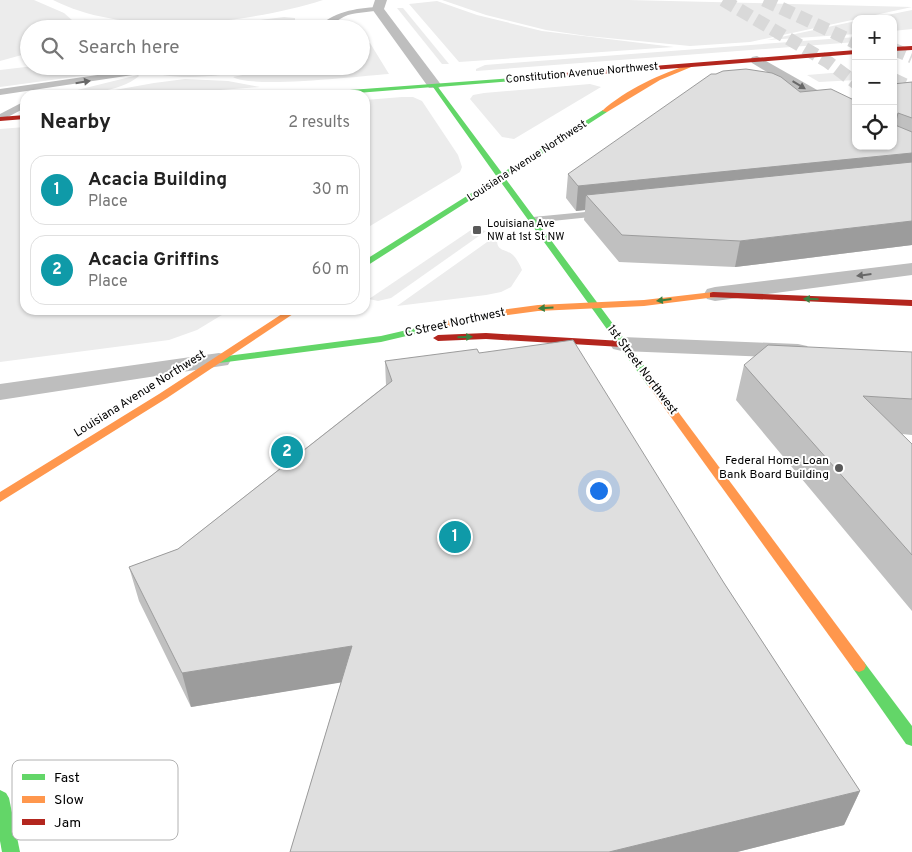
<!DOCTYPE html>
<meta charset="utf-8">
<style>
body{margin:0;font-family:Overpass,sans-serif;background:#f2f2f2;color:#222}
.controls{position:absolute;right:15px;top:15px;display:grid;overflow:hidden;border-radius:10px;box-shadow:0 1px 4px #0004}
.controls button{width:45px;height:45px;display:grid;place-items:center;padding:0;border:0;border-bottom:1px solid #e0e0e0;background:#fff;color:#222;font:25px sans-serif}
.you{position:absolute;left:598px;top:490px;width:18px;height:18px;margin:-12px;border:4px solid #fff;border-radius:50%;background:#1a73e8;box-shadow:0 0 0 8px #1a73e833}
.badge{display:grid;place-items:center;width:32px;height:32px;border-radius:50%;background:#db2777;color:#fff;font-size:16px;font-weight:700}
.pin{position:absolute;translate:-50% -50%;border:2px solid #fff;box-shadow:0 1px 5px #0006}
.list{margin:0;padding:0;list-style:none}
h2{display:flex;justify-content:space-between;align-items:center;height:65px;margin:0;padding:0 20px;font-size:21px}
h2 small{font-size:16px;font-weight:400;color:#767676}
.list li{display:grid;grid-template-columns:32px 1fr auto;gap:15px;align-items:center;box-sizing:border-box;height:70px;margin:0 10px 10px;padding:0 10px;border:1px solid #e0e0e0;border-radius:15px}
.list b{display:block;font-size:19px;white-space:nowrap}
.list p{margin:0;font-size:16px;white-space:nowrap;color:#767676}
.list em{font-size:16px;font-style:normal;color:#767676}
.icon{flex:none;width:28px;height:28px;fill:none;stroke:currentColor;stroke-width:2;stroke-linecap:round;stroke-linejoin:round}
.map{position:relative;flex:none;width:912px;height:852px;overflow:hidden}
.search{position:absolute;background:#fff;box-shadow:0 1px 4px #0004;left:20px;top:20px;width:350px;height:55px;display:flex;align-items:center;gap:12px;box-sizing:border-box;padding:0 18px;border-radius:28px;color:#767676;font-size:19px}
.panel{position:absolute;background:#fff;box-shadow:0 1px 4px #0004;left:20px;top:90px;width:350px;height:225px;border-radius:15px}
.map>svg:first-child{display:block}
.green{fill:#ececec}
.lines{fill:none;stroke-linecap:round;stroke-linejoin:round}
.highway-tunnel{stroke:#d9d9d9;stroke-width:13;stroke-dasharray:13 6;stroke-linecap:butt}
.lane{fill:#bebebe;fill-rule:evenodd}
.street{fill:#bebebe;fill-rule:evenodd}
.fast{fill:#63d668;fill-rule:evenodd}
.slow{fill:#ff974d;fill-rule:evenodd}
.jam{fill:#b3261e;fill-rule:evenodd}
.wall{fill:#c0c0c0}
.shaded-wall{fill:#9c9c9c}
.building{fill:#dfdfdf;stroke:#9c9c9c}
.oneway{fill:#686868}
.oneway2{fill:#3b803e}
.poi-dot{fill:#595959;stroke:#fff;stroke-width:2}
.labels{text-anchor:middle;dominant-baseline:central;stroke-width:4;stroke-linejoin:round;paint-order:stroke}
.far-street-label{font-size:11px;fill:#000;stroke:#fff}
.far-poi-label{font-size:11px;fill:#000;stroke:#fff;text-anchor:start}
.street-label{font-size:12px;fill:#000;stroke:#fff}
.poi-label{font-size:12px;fill:#000;stroke:#fff;text-anchor:end}
.key{fill:#fff;stroke:#b2b2b2;stroke-width:1}
.key-label{font-size:14px;fill:#000}
</style>
<div class="map">
<svg width="912" height="852" viewBox="0 0 912 852">
<rect width="100%" height="100%" fill="#fff"/>
<g class="green">
<polygon points="0,0 34,0 64,13 73,21 71,29 29,29 29,53 0,61"/>
<path d="M53 0H323C247 24 127 38 53 0Z"/>
<polygon points="442,0 628,0 912,7 750,42 690,46 587,36 546,30 486,15"/>
<polygon points="437,1 477,15 542,31 674,47 459,62 409,4"/>
<polygon points="397,8 403,8 449,64 442,64"/>
<polygon points="912,10 912,29 893,31 893,19 868,19"/>
<polygon points="284,17 295,18 295,20 275,29 86,29 90,23 104,22 145,27 204,27"/>
<polygon points="856,21 856,34 767,40"/>
<polygon points="856,37 856,42 476,71 476,69 485,65"/>
<path d="M361 42 370 43 389 74C360 76 253 89 233 77L286 66H361Z"/>
<polygon points="34,66 112,66 125,70 0,87 0,70"/>
<path d="M189 66H272C234 74 189 82 152 73Z"/>
<polygon points="856,71 856,80 819,82 807,75"/>
<path d="M138 75 139 76C119 93 82 94 57 95Z"/>
<polygon points="185,79 228,81 260,87 155,95 87,95 154,83"/>
<polygon points="590,84 601,87 514,139 502,137 470,99 473,95 484,93"/>
<polygon points="402,97 413,97 422,101 458,155 462,167 460,172 365,229 365,100"/>
<polygon points="25,127 25,310 230,310 197,330 169,340 0,362 0,129"/>
<polygon points="474,228 486,231 391,298 378,301 369,299"/>
<path d="M497 235C496 253 503 247 513 255 517 259 520 265 522 270L511 287 501 292 486 295 397 306Z"/>
</g>
<g class="lines">
<g class="highway-tunnel">
<polyline points="723,0 828,62 856,83"/>
<polyline points="764,0 856,43"/>
<polyline points="893,49 912,57"/>
<polyline points="893,79 912,88"/>
</g>
<g class="lane">
<path d="M378 7 380 8V10C370 12 359 12 348 15 337 19 328 29 316 29 332 12 356 8 378 7Z"/>
<polygon points="160,66 183,66 179,68 0,95 0,89"/>
<polygon points="25,101 25,108 0,121 0,114"/>
<polygon points="606,210 612,213 610,215 533,223 527,220 533,217"/>
</g>
<g class="street">
<polygon points="375,0 387,0 384,9 439,82 441,85 439,88 429,88 372,9"/>
<polygon points="757,56 856,112 856,124 850,122 752,63 750,60 752,57"/>
<polygon points="912,263 912,275 715,301 707,299 704,294 707,289 715,287"/>
<polygon points="622,337 798,344 807,346 810,351 807,356 798,358 622,351 613,349 610,344 613,339"/>
<polygon points="219,353 228,355 231,360 228,365 0,400 0,384"/>
</g>
<g class="fast">
<polygon points="541,76 539,79 438,87 502,173 603,110 607,110 607,112 505,178 656,382 657,384 656,386 648,386 500,181 365,267 365,260 497,177 433,87 332,95 306,95 309,93"/>
<polygon points="446,321 449,322 451,324 449,326 381,342 219,363 214,360 219,357 381,336"/>
<polygon points="859,660 864,662 912,726 912,746 906,744 854,670 852,666 854,662"/>
<polygon points="0,790 6,793 9,798 20,852 2,852 0,841"/>
</g>
<g class="slow">
<path d="M691 64 696 65 660 80 607 112 602 111C625 90 662 73 691 64Z"/>
<polygon points="713,292 716,293 716,297 644,306 538,311 479,319 446,327 441,324 443,322 479,313 538,305 644,300"/>
<polygon points="288,310 299,310 167,398 0,502 0,492 159,394"/>
<polygon points="652,381 656,382 864,662 866,666 864,670 859,672 854,670 647,384"/>
</g>
<g class="jam">
<polygon points="912,46 912,50 893,51 893,47"/>
<polygon points="856,50 856,54 539,79 536,77 539,75"/>
<polygon points="25,115 25,119 0,121 0,117"/>
<polygon points="713,292 912,300 912,306 710,297 710,293"/>
<polygon points="486,333 622,341 627,344 622,347 486,339 438,341 433,338 438,335"/>
</g>
</g>
<g class="wall">
<polygon points="912,82 912,245 735,267 619,262 584,220 585,210 576,211 566,198 568,174 800,92 854,101 856,93 856,146 893,84"/>
<polygon points="912,352 912,435 902,434 912,444 912,611 736,400 744,365"/>
<polygon points="479,353 724,583 860,791 844,825 737,852 290,852 341,682 191,707 139,601 129,567 178,549 386,385 385,361"/>
</g>
<g class="shaded-wall">
<polygon points="912,153 912,176 586,195 585,210 576,211 578,186"/>
<polygon points="912,221 912,245 735,267 740,241"/>
<polygon points="352,646 356,680 191,707 182,673"/>
<polygon points="860,791 844,825 737,852 609,852"/>
</g>
<g class="building">
<polygon points="746,69 772,73 781,77 800,92 831,89 856,101 856,146 893,146 893,84 912,82 912,118 898,113 895,125 912,132 912,153 578,186 568,174 711,74 716,74 723,71"/>
<polygon points="912,162 912,221 740,241 622,235 586,195"/>
<polygon points="573,340 724,583 860,791 609,852 290,852 352,646 182,673 129,567 178,549 392,381 385,361 477,349 479,353"/>
<polygon points="768,345 912,352 912,399 863,396 912,444 912,555 744,365"/>
</g>
<defs><path id="oneway-solid" d="M-6-.8H1V-3.2L6.5 0L1 3.2V.8H-6Z" transform="scale(1.25)"/></defs>
<g class="oneway">
<use href="#oneway-solid" transform="translate(83 82) rotate(-9)"/>
<use href="#oneway-solid" transform="translate(799 85) rotate(31)"/>
<use href="#oneway-solid" transform="translate(864 275) rotate(173)"/>
</g>
<g class="oneway2">
<use href="#oneway-solid" transform="translate(811 299) rotate(-178)"/>
<use href="#oneway-solid" transform="translate(664 300) rotate(173)"/>
<use href="#oneway-solid" transform="translate(546 308) rotate(177)"/>
<use href="#oneway-solid" transform="translate(465 337) rotate(-1)"/>
</g>
<g class="poi-dot">
<rect x="472" y="225" width="10" height="10" rx="2.5"/>
<circle cx="839" cy="468" r="5"/>
</g>
<g class="labels">
<g class="far-street-label">
<text transform="translate(582 73) rotate(-5)">Constitution Avenue Northwest</text>
<text transform="translate(527 161) rotate(-33)">Louisiana Avenue Northwest</text>
</g>
<g class="far-poi-label">
<text x="487" y="224">Louisiana Ave<tspan x="487" dy="13">NW at 1st St NW</tspan></text>
</g>
<g class="street-label">
<text transform="translate(455 323) rotate(-12)">C Street Northwest</text>
<text transform="translate(642 370) rotate(53)">1st Street Northwest</text>
<text transform="translate(140 394) rotate(-32)">Louisiana Avenue Northwest</text>
</g>
<g class="poi-label">
<text x="829" y="461">Federal Home Loan<tspan x="829" dy="14">Bank Board Building</tspan></text>
</g>
</g>
<rect x="12" y="760" width="166" height="80" rx="8" class="key"/>
<rect x="22" y="774" width="23" height="6" fill="#63d668"/>
<rect x="22" y="796" width="23" height="7" fill="#ff974d"/>
<rect x="22" y="819" width="23" height="6" fill="#b3261e"/>
<g class="key-label">
<text x="54" y="782">Fast</text>
<text x="54" y="804">Slow</text>
<text x="54" y="827">Jam</text>
</g>
</svg>
<div class="controls">
<button>+</button>
<button>−</button>
<button><svg class="icon" aria-label="locate" viewBox="0 0 24 24"><circle cx="12" cy="12" r="6"/><path d="M12 2v4M12 18v4M2 12h4M18 12h4"/></svg></button>
</div>
<div class="you"></div>
<div class="pin badge" style="left:455px;top:537px;background:#0f9aa8">1</div>
<div class="pin badge" style="left:287px;top:452px;background:#0f9aa8">2</div>
<div class="search"><svg class="icon" aria-label="search" viewBox="0 0 24 24"><circle cx="10" cy="10" r="6"/><path d="M15 15l6 6"/></svg>Search here</div>
<section class="panel">
<h2>Nearby<small>2 results</small></h2>
<ul class="list">
<li><span class="badge" style="background:#0f9aa8">1</span><div><b>Acacia Building</b><p>Place</p></div><em>30 m</em></li>
<li><span class="badge" style="background:#0f9aa8">2</span><div><b>Acacia Griffins</b><p>Place</p></div><em>60 m</em></li>
</ul>
</section>
</div>
